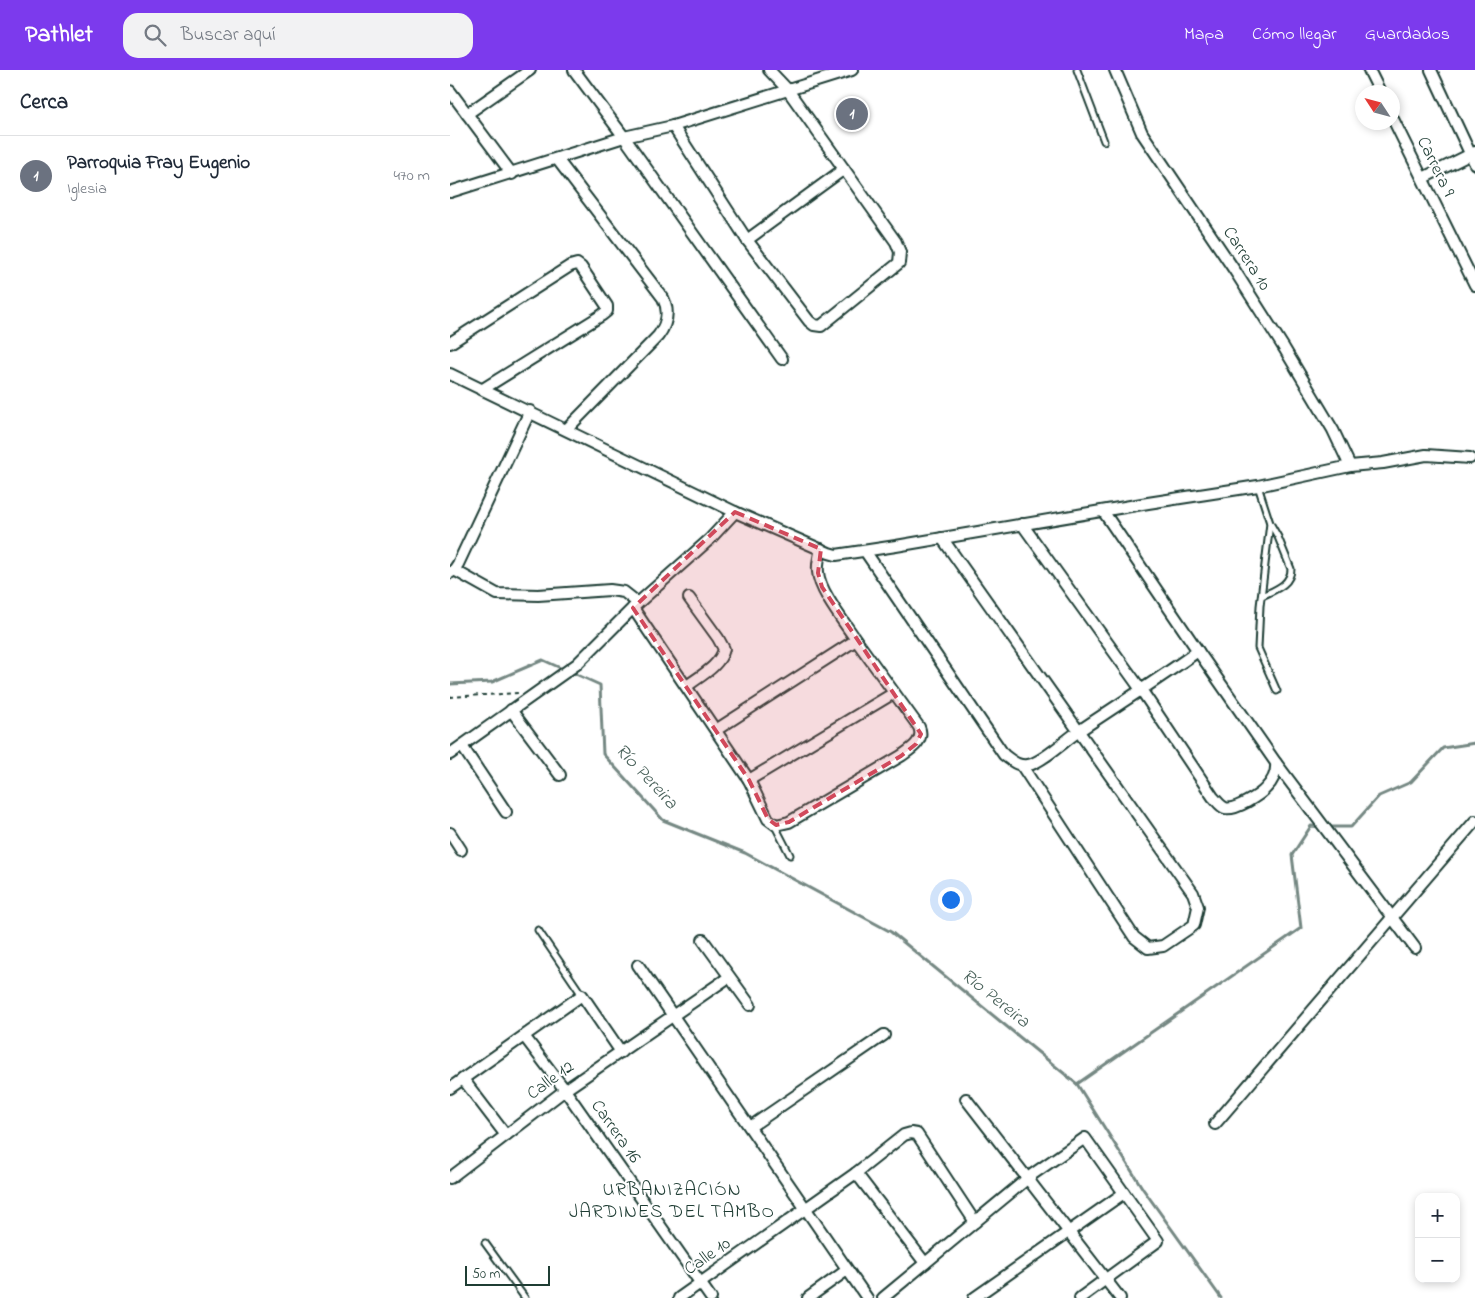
<!DOCTYPE html>
<html lang="es">
<meta charset="utf-8">
<style>
body{margin:0;font-family:"Indie Flower",sans-serif;background:#f2f2f3;color:#1f2937}
.controls{position:absolute;right:15px;bottom:15px;display:grid;overflow:hidden;border-radius:10px;box-shadow:0 2px 8px #0003}
.controls button{width:45px;height:45px;display:grid;place-items:center;padding:0;border:0;border-bottom:1px solid #e0e1e3;background:#fff;color:#1f2937;font:25px sans-serif}
.compass{position:absolute;left:905px;top:15px;width:45px;height:45px;border-radius:50%;background:#fff;box-shadow:0 2px 8px #0003;rotate:306deg}
.scale{position:absolute;left:15px;bottom:12px;width:85px;box-sizing:border-box;padding-left:5px;border:2px solid #1f3d34;border-top:0;font-size:14px;line-height:18px;white-space:nowrap;color:#1f3d34;-webkit-text-stroke:4px #fff;paint-order:stroke}
.you{position:absolute;left:500px;top:829px;width:18px;height:18px;margin:-12px;border:4px solid #fff;border-radius:50%;background:#1a73e8;box-shadow:0 0 0 8px #1a73e833}
.badge{display:grid;place-items:center;width:32px;height:32px;border-radius:50%;background:#7c3aed;color:#fff;font-size:16px;font-weight:700}
.pin{position:absolute;translate:-50% -50%;border:2px solid #fff;box-shadow:0 1px 5px #0006}
.list{margin:0;padding:0;list-style:none}
h2{display:flex;justify-content:space-between;align-items:center;height:65px;margin:0;padding:0 20px;font-size:21px}
h2 small{font-size:16px;font-weight:400;color:#747a83}
.list li{display:grid;grid-template-columns:32px 1fr auto;gap:15px;align-items:center;box-sizing:border-box;height:80px;padding:0 20px;border-top:1px solid #e0e1e3}
.list b{display:block;font-size:19px;white-space:nowrap}
.list p{margin:0;font-size:16px;white-space:nowrap;color:#747a83}
.list em{font-size:16px;font-style:normal;color:#747a83}
.icon{flex:none;width:28px;height:28px;fill:none;stroke:currentColor;stroke-width:2;stroke-linecap:round;stroke-linejoin:round}
.map{position:relative;flex:none;width:1025px;height:1228px;overflow:hidden}
header{display:flex;align-items:center;gap:30px;box-sizing:border-box;height:70px;padding:0 25px;background:#7c3aed;color:#fff}
header strong{font-size:24px}
nav{display:flex;gap:28px;margin-inline-start:auto;font-size:18px}
.search{width:350px;height:45px;background:#f2f2f3;display:flex;align-items:center;gap:12px;box-sizing:border-box;padding:0 18px;border-radius:15px;color:#747a83;font-size:19px}
main{display:flex}
aside{flex:1;background:#fff}
.map>svg:first-child{display:block}
.lines{fill:none;stroke-linecap:round;stroke-linejoin:round}
.stream{stroke:#758883;stroke-width:3}
.lane-casing{stroke:#1f3d34;stroke-width:9}
.street-casing{stroke:#1f3d34;stroke-width:14}
.path{stroke:#1f3d34;stroke-width:2;stroke-dasharray:4 4;stroke-linecap:butt}
.lane{stroke:#fff;stroke-width:5}
.street{stroke:#fff;stroke-width:10}
.marked{fill:#d1495b;fill-opacity:0.2;stroke:#d1495b;stroke-width:4;stroke-dasharray:10 6;stroke-linejoin:round}
.labels{text-anchor:middle;dominant-baseline:central;stroke-width:4;stroke-linejoin:round;paint-order:stroke}
.street-label{font-size:18px;fill:#1f3d34;stroke:#fff}
.water-label{font-size:19px;font-style:italic;fill:#4a625b;stroke:#fff}
.neighbourhood-label{font-size:19px;letter-spacing:1px;fill:#1f3d34;stroke:#fff}
</style>
<header>
<strong>Pathlet</strong>
<div class="search"><svg class="icon" aria-label="search" viewBox="0 0 24 24"><circle cx="10" cy="10" r="6"/><path d="M15 15l6 6"/></svg>Buscar aquí</div>
<nav><a>Mapa</a><a>Cómo llegar</a><a>Guardados</a></nav>
</header>
<main>
<aside>
<h2>Cerca<small></small></h2>
<ul class="list">
<li><span class="badge" style="background:#6b7280">1</span><div><b>Parroquia Fray Eugenio</b><p>Iglesia</p></div><em>470 m</em></li>
</ul>
</aside>
<div class="map">
<svg width="1025" height="1228" viewBox="0 0 1025 1228">
<rect width="100%" height="100%" fill="#fff"/>
<filter id="ink" filterUnits="userSpaceOnUse"><feTurbulence type="fractalNoise" baseFrequency=".02" numOctaves="2"/><feDisplacementMap in="SourceGraphic" scale="10" xChannelSelector="R" yChannelSelector="G"/><feConvolveMatrix kernelMatrix="1 2 1 2 8 2 1 2 1" color-interpolation-filters="sRGB"/></filter>
<g filter="url(#ink)">
<g class="lines">
<g class="stream">
<polyline points="121,602 150,615 153,684 213,750 295,783 441,862 627,1014 851,858 842,785 861,756 871,757"/>
<polyline points="0,614 42,612 93,590 115,600"/>
<polyline points="878,757 901,757 929,726 961,712 993,678 1025,673"/>
<polyline points="627,1014 693,1119 771,1228"/>
</g>
<g class="lane-casing">
<g id="lane">
<polyline points="627,0 654,71"/>
<polyline points="808,416 820,453 810,536 808,578 827,621"/>
<path d="M812 526C824 520 841 515 841 499L828 467 820 453"/>
<polyline points="324,754 340,785"/>
<polyline points="88,860 132,925"/>
<polyline points="35,1173 75,1228"/>
</g>
</g>
<g class="street-casing">
<g id="street">
<polyline points="124,0 174,67 332,289"/>
<polyline points="665,0 692,63 785,201 834,278 883,360 900,396"/>
<polyline points="919,0 930,22"/>
<polyline points="981,0 1025,94"/>
<polyline points="0,21 62,104"/>
<polyline points="17,44 80,0"/>
<polyline points="942,47 1025,215"/>
<polyline points="223,56 297,170 359,251 364,255 371,256 449,193 450,182 446,172 337,19 319,0"/>
<path d="M107 89 213 228C220 242 217 254 208 266L117 359"/>
<polyline points="973,108 1025,82"/>
<polyline points="0,122 174,67 223,56 402,0"/>
<polyline points="297,170 394,99"/>
<polyline points="0,273 120,196 127,194 131,197 157,236 157,241 152,245 33,319"/>
<polyline points="0,304 285,442 379,483 386,485 446,476 698,433 808,416 900,396 933,393 976,385 1020,388"/>
<path d="M572 454 692 621 763 727C767 731 770 736 775 738 785 741 810 725 816 718 823 711 827 703 826 693L748 581"/>
<polyline points="492,468 743,823 748,837 744,855 713,876 698,878 684,867 572,696"/>
<path d="M415 481 554 685C563 692 570 698 582 694 599 687 614 671 629 661 669 634 709 609 748 581L653 441"/>
<polyline points="4,500 47,524 88,525 160,520 174,522 188,533"/>
<polyline points="0,503 4,500 8,494 80,341"/>
<path d="M183 538 299 710 318 749 326 755 339 752 451 686C461 679 475 671 469 657L406 570"/>
<path d="M237 616C250 606 270 596 274 579L268 568 239 528"/>
<polyline points="61,640 110,705"/>
<path d="M266 660 406 570C395 553 369 521 368 502 367 494 369 487 371 479"/>
<polyline points="12,676 56,742"/>
<polyline points="0,684 127,594 188,533 260,469 285,442"/>
<polyline points="826,693 965,878"/>
<polyline points="299,710 444,623"/>
<polyline points="0,763 11,780"/>
<polyline points="253,870 300,935"/>
<polyline points="188,895 417,1228"/>
<polyline points="74,966 115,1020 261,1228"/>
<polyline points="13,1009 55,1064"/>
<polyline points="0,1018 132,925 171,982"/>
<polyline points="516,1029 670,1228"/>
<polyline points="765,1054 1025,751"/>
<polyline points="300,1057 434,965"/>
<polyline points="406,1103 475,1193"/>
<polyline points="0,1108 115,1020 279,907"/>
<polyline points="229,1228 406,1103 454,1065 461,1063 467,1064 525,1152"/>
<polyline points="358,1228 397,1200"/>
<polyline points="433,1228 583,1104 635,1068 708,1171 630,1228"/>
<polyline points="524,1228 674,1123"/>
</g>
</g>
<polyline class="path" points="0,627 68,623"/>
<use href="#lane" class="lane"/>
<use href="#street" class="street"/>
</g>
</g>
<path class="marked" d="M285 442 371 479 368 503 372 517 471 664 466 674 451 686 339 752 326 755 318 749 299 710 183 538Z"/>
<g class="labels">
<g class="street-label">
<text transform="translate(985 97) rotate(64)">Carrera 9</text>
<text transform="translate(796 189) rotate(57)">Carrera 10</text>
<text transform="translate(101 1011) rotate(-36)">Calle 12</text>
<text transform="translate(165 1062) rotate(55)">Carrera 16</text>
<text transform="translate(258 1187) rotate(-35)">Calle 10</text>
</g>
<g class="water-label">
<text transform="translate(196 707) rotate(47)">Río Pereira</text>
<text transform="translate(545 929) rotate(39)">Río Pereira</text>
</g>
<g class="neighbourhood-label">
<text x="222" y="1120">URBANIZACIÓN<tspan x="222" dy="22">JARDINES DEL TAMBO</tspan></text>
</g>
</g>
</svg>
<div class="controls">
<button>+</button>
<button>−</button>
</div>
<svg class="compass" viewBox="-18 -18 36 36"><path d="M0-13l5 13h-10z" fill="#e53935"/><path d="M0 13l5-13h-10z" fill="#747a83"/></svg>
<div class="scale">50 m</div>
<div class="you"></div>
<div class="pin badge" style="left:402px;top:44px;background:#6b7280">1</div>
</div>
</main>
